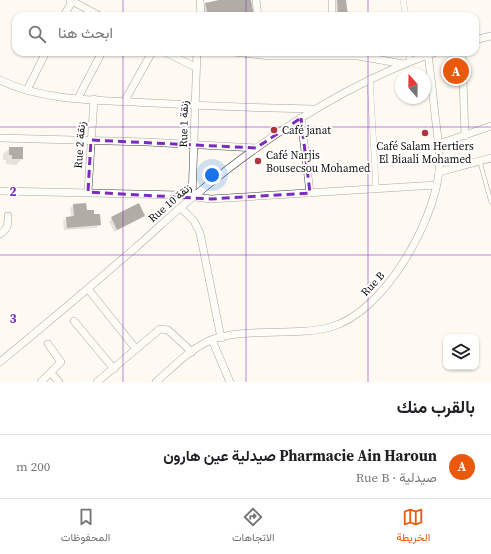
<!DOCTYPE html>
<html lang="ar">
<meta charset="utf-8">
<style>
body{margin:0;font-family:"Source Serif 4",Vazirmatn,serif;background:#f6f6f6;color:#202124;direction:rtl}
.controls{position:absolute;right:12px;bottom:12px;display:grid;overflow:hidden;border-radius:8px;box-shadow:0 1px 3px #0004}
.controls button{width:36px;height:36px;display:grid;place-items:center;padding:0;border:0;border-bottom:1px solid #e0e0e0;background:#fff;color:#202124;font:20px sans-serif}
.compass{position:absolute;left:395px;top:68px;width:36px;height:36px;border-radius:50%;background:#fff;box-shadow:0 1px 3px #0004;rotate:340deg}
.you{position:absolute;left:212px;top:175px;width:14px;height:14px;margin:-10px;border:3px solid #fff;border-radius:50%;background:#1a73e8;box-shadow:0 0 0 6px #1a73e833}
.badge{display:grid;place-items:center;width:26px;height:26px;border-radius:50%;background:#ea580c;color:#fff;font-size:13px;font-weight:700}
.pin{position:absolute;translate:-50% -50%;border:2px solid #fff;box-shadow:0 1px 4px #0006}
.list{margin:0;padding:0;list-style:none}
h2{display:flex;justify-content:space-between;align-items:center;height:52px;margin:0;padding:0 16px;font-size:17px}
h2 small{font-size:13px;font-weight:400;color:#757577}
.list li{display:grid;grid-template-columns:26px 1fr auto;gap:12px;align-items:center;box-sizing:border-box;height:64px;padding:0 16px;border-top:1px solid #e0e0e0}
.list b{display:block;font-size:15px;white-space:nowrap}
.list p{margin:0;font-size:13px;white-space:nowrap;color:#757577}
.list em{font-size:13px;font-style:normal;color:#757577}
.icon{flex:none;width:22px;height:22px;fill:none;stroke:currentColor;stroke-width:2;stroke-linecap:round;stroke-linejoin:round}
.map{position:relative;flex:none;width:491px;height:382px;overflow:hidden;direction:ltr}
.search{position:absolute;background:#fff;box-shadow:0 1px 3px #0004;left:12px;right:12px;top:12px;height:44px;display:flex;align-items:center;gap:10px;box-sizing:border-box;padding:0 14px;border-radius:12px;color:#757577;font-size:15px}
.sheet{height:116px;background:#fff}
nav{display:flex;justify-content:space-around;align-items:center;box-sizing:border-box;height:56px;border-top:1px solid #e0e0e0;background:#fff;font-size:11px;color:#757577}
nav a{display:grid;justify-items:center;gap:2px}
nav .on{color:#ea580c}
.map>svg:first-child{display:block}
.shadow{fill:#0003}
.building{fill:#564f4b}
.lines{fill:none;stroke-linecap:round;stroke-linejoin:round}
.service-casing{stroke:#414141;stroke-width:4.5}
.pedestrian-casing{stroke:#414141;stroke-width:6}
.minor-casing{stroke:#414141;stroke-width:8}
.service{stroke:#fff;stroke-width:3.5}
.pedestrian{stroke:#fff;stroke-width:5.5}
.minor{stroke:#fff;stroke-width:7}
.marked{fill:none;stroke:#7b2cbf;stroke-width:3;stroke-dasharray:8 5;stroke-linejoin:round}
.grid{fill:none;stroke:#7b2cbf;stroke-width:1;stroke-opacity:0.55}
.poi-dot{fill:#b13340;stroke:#fff;stroke-width:1.5}
.labels{text-anchor:middle;dominant-baseline:central;stroke-width:4;stroke-linejoin:round;paint-order:stroke}
.street-label{font-size:11px;fill:#0e0e0e;stroke:#fff}
.poi-label{font-size:11px;fill:#0e0e0e;stroke:#fff;text-anchor:start}
.grid-label{font-size:13px;text-anchor:middle;font-weight:bold;fill:#7b2cbf;stroke:#fff;stroke-width:4;stroke-linejoin:round;paint-order:stroke}
</style>
<div class="map">
<svg width="491" height="382" viewBox="0 0 491 382">
<rect width="100%" height="100%" fill="#fefaf1"/>
<g class="shadow">
<polygon points="224,0 250,0 253,16 203,16 201,8 205,4"/>
<polygon points="337,0 345,0 347,16 336,16 335,2"/>
<polygon points="10,148 22,159 16,165 6,164 6,160 3,160 3,154"/>
<polygon points="73,205 93,216 100,225 96,228 64,230 63,221 66,218 71,218 70,208"/>
<polygon points="144,216 114,232 109,221 112,218"/>
</g>
<g class="building">
<polygon points="219,0 251,0 254,16 208,16 205,3"/>
<polygon points="337,0 346,0 348,16 338,16"/>
<polygon points="9,147 23,147 23,159 12,159 12,155 9,155"/>
<polygon points="86,203 87,210 94,210 94,214 100,214 101,225 67,228 66,217 74,216 73,204"/>
<polygon points="139,203 145,216 117,230 111,217"/>
</g>
<g class="lines">
<g class="service-casing">
<polyline id="service" points="480,162 491,202"/>
</g>
<g class="pedestrian-casing">
<g id="pedestrian">
<polyline points="403,0 406,16"/>
<polyline points="409,52 410,61"/>
<polyline points="370,79 376,188"/>
</g>
</g>
<g class="minor-casing">
<g id="minor">
<polyline points="70,0 100,16"/>
<polyline points="200,0 201,16"/>
<polyline points="256,0 258,16"/>
<polyline points="332,0 332,16"/>
<polyline points="64,16 72,1"/>
<polyline points="475,40 491,36"/>
<polyline points="165,52 195,67"/>
<polyline points="234,52 270,56 358,56 404,64"/>
<polyline points="462,52 465,136"/>
<path d="M0 80C44 102 104 100 153 103 206 106 260 108 314 109"/>
<polyline points="27,90 46,52"/>
<polyline points="78,98 102,52"/>
<polyline points="124,102 152,52"/>
<polyline points="301,118 310,193"/>
<polyline points="0,138 147,142 256,148"/>
<polyline points="439,144 491,126"/>
<polyline points="439,172 491,158"/>
<polyline points="0,191 180,195 211,199 436,185"/>
<polyline points="88,192 94,99"/>
<polyline points="192,197 197,52"/>
<polyline points="181,208 194,221 200,233 221,338"/>
<path d="M0 234C8 229 8 225 8 216"/>
<polyline points="88,289 136,349"/>
<polyline points="74,321 114,369"/>
<polyline points="212,340 230,382"/>
<path d="M0 362C45 325 90 287 134 249 154 232 173 213 193 197 265 137 347 83 436 52"/>
<polyline points="52,374 59,382"/>
<polyline points="41,382 61,362 48,344"/>
<polyline points="97,382 160,329 168,330 192,352"/>
<path d="M156 382C173 367 190 349 211 340 244 327 294 337 331 327 384 312 433 224 439 172 441 153 437 133 435 115 433 95 431 75 428 55"/>
</g>
</g>
<use href="#service" class="service"/>
<use href="#pedestrian" class="pedestrian"/>
<use href="#minor" class="minor"/>
</g>
<path d="M0 0H491V382H0ZM301 118 310 193 211 199 88 192 91 140 256 148Z" fill="#fefaf1" fill-opacity=".55" fill-rule="evenodd"/>
<path class="marked" d="M301 118 310 193 211 199 88 192 91 140 256 148Z"/>
<path class="grid" d="M123 0V16M246 0V16M368 0V16M123 52V382M246 52V382M368 52V382M0 127H491M0 255H491"/>
<g class="poi-dot">
<circle cx="274" cy="130" r="4"/>
<circle cx="425" cy="133" r="4"/>
<circle cx="258" cy="161" r="4"/>
</g>
<g class="labels">
<g class="street-label">
<text transform="translate(184 124) rotate(-89)">Rue 1 زنقة</text>
<text transform="translate(80 145) rotate(-86)">Rue 2 زنقة</text>
<text transform="translate(170 203) rotate(-41)">Rue 10 زنقة</text>
<text transform="translate(373 284) rotate(-47)">Rue B</text>
</g>
<g class="poi-label">
<text x="282" y="130">Café janat</text>
<text x="425" y="146" text-anchor="middle">Café Salam Hertiers<tspan x="425" dy="13">El Biaali Mohamed</tspan></text>
<text x="266" y="155">Café Narjis<tspan x="266" dy="13">Bousecsou Mohamed</tspan></text>
</g>
</g>
<g class="grid-label">
<text x="13" y="196">2</text>
<text x="13" y="323">3</text>
</g>
</svg>
<div class="controls">
<button><svg class="icon" aria-label="layers" viewBox="0 0 24 24"><path d="M12 4l9 5-9 5-9-5zM3 14l9 5 9-5"/></svg></button>
</div>
<svg class="compass" viewBox="-18 -18 36 36"><path d="M0-13l5 13h-10z" fill="#e53935"/><path d="M0 13l5-13h-10z" fill="#757577"/></svg>
<div class="you"></div>
<div class="pin badge" style="left:456px;top:71px">A</div>
<div class="search"><svg class="icon" aria-label="search" viewBox="0 0 24 24"><circle cx="10" cy="10" r="6"/><path d="M15 15l6 6"/></svg>ابحث هنا</div>
</div>
<section class="sheet">
<h2>بالقرب منك<small></small></h2>
<ul class="list">
<li><span class="badge">A</span><div><b>Pharmacie Ain Haroun صيدلية عين هارون</b><p>صيدلية · Rue B</p></div><em>200 m</em></li>
</ul>
</section>
<nav>
<a class="on"><svg class="icon" aria-label="map" viewBox="0 0 24 24"><path d="M3 6l6-2 6 2 6-2v14l-6 2-6-2-6 2zM9 4v14M15 6v14"/></svg>الخريطة</a>
<a><svg class="icon" aria-label="directions" viewBox="0 0 24 24"><path d="M12 3l9 9-9 9-9-9zM9 14v-3h6M13 9l2 2-2 2"/></svg>الاتجاهات</a>
<a><svg class="icon" aria-label="saved" viewBox="0 0 24 24"><path d="M7 4h10v16l-5-4-5 4z"/></svg>المحفوظات</a>
</nav>
